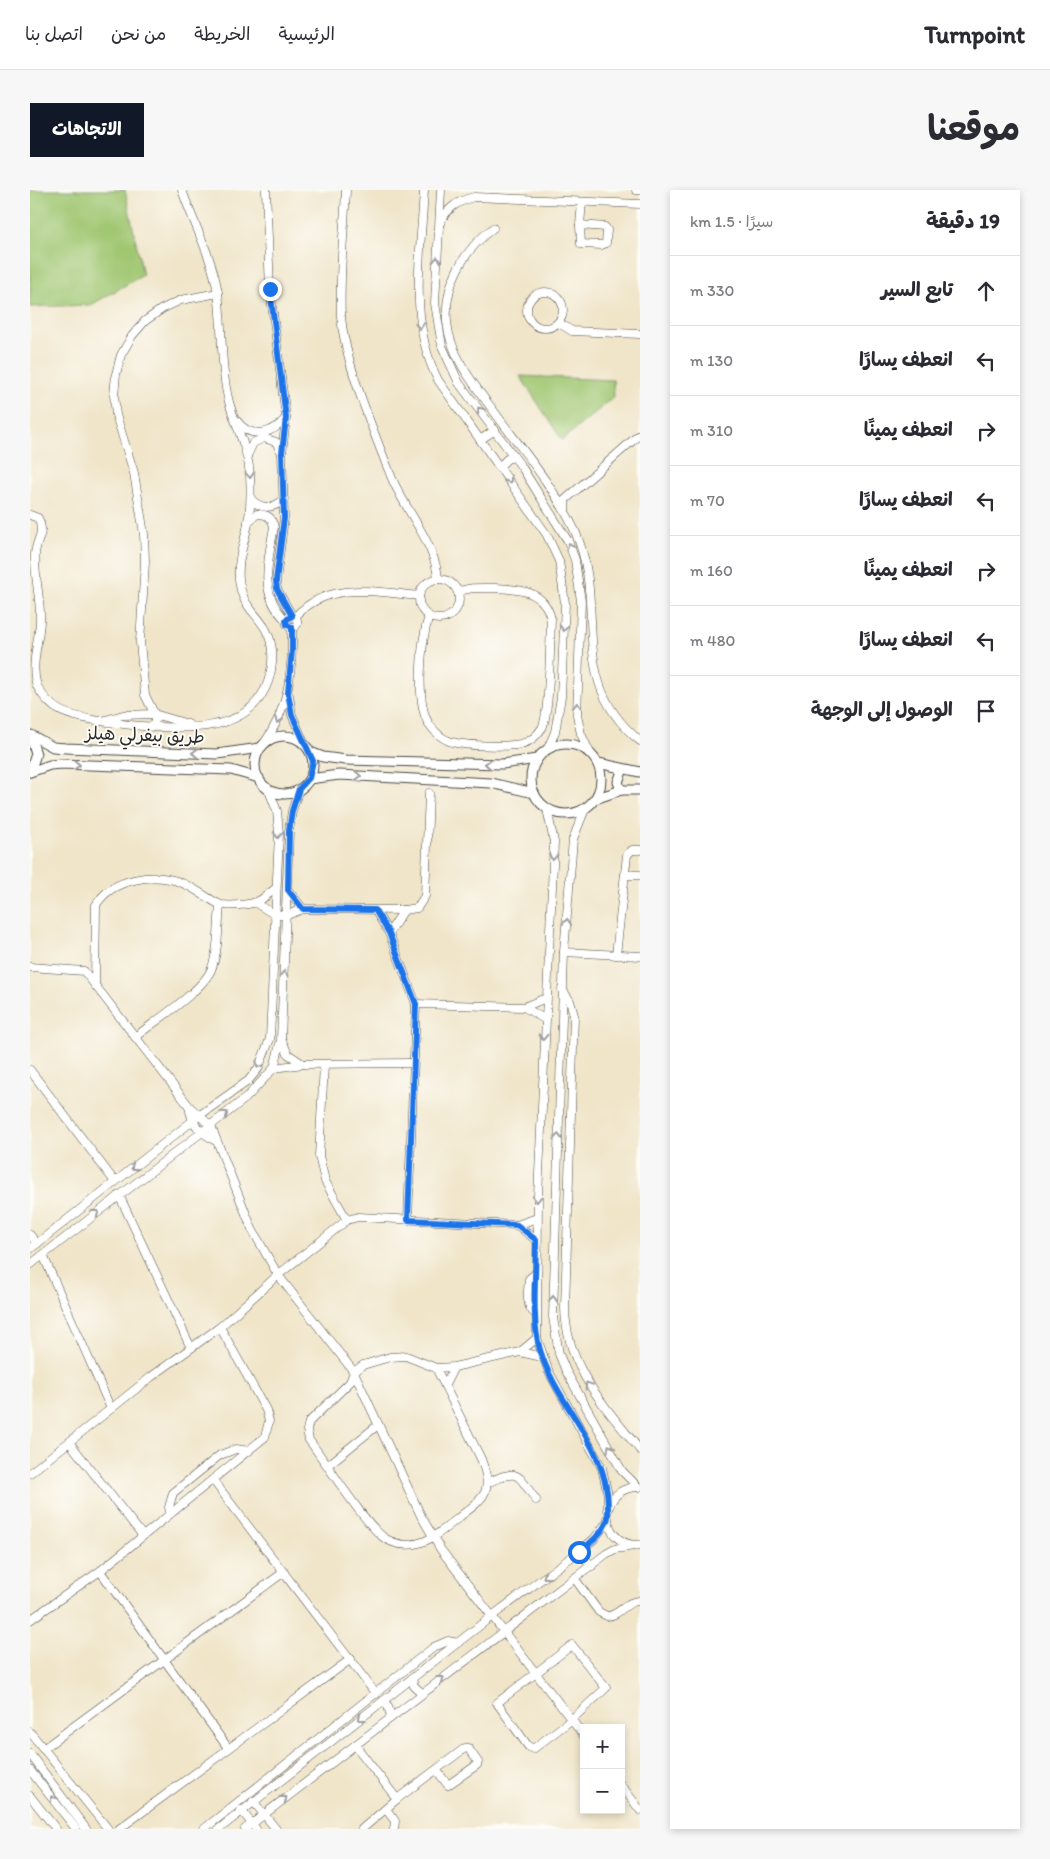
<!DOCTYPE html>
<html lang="ar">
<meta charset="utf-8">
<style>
body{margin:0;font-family:Itim,"Playpen Sans Arabic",sans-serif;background:#f7f7f7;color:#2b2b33;direction:rtl}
.controls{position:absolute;right:15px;bottom:15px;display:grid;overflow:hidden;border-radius:0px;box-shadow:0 2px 8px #0003}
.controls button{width:45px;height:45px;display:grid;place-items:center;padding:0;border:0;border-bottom:1px solid #e1e1e2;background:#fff;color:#2b2b33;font:25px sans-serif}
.stop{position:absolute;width:15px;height:15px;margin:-11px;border:4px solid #1a73e8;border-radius:50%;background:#fff}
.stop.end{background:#1a73e8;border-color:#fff;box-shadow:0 1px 5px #0008}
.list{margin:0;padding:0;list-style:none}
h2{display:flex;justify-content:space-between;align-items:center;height:65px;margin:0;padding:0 20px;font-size:21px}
h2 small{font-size:16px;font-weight:400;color:#7c7c81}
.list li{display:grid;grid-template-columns:32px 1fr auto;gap:15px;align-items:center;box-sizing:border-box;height:70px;padding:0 20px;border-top:1px solid #e1e1e2}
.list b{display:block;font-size:19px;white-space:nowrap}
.list em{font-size:16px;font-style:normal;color:#7c7c81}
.icon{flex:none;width:28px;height:28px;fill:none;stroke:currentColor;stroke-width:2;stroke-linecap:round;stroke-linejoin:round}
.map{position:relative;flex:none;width:610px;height:1639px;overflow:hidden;direction:ltr;border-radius:0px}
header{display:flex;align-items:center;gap:30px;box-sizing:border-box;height:70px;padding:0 25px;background:#fff;border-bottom:1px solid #e1e1e2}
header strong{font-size:24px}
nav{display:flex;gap:28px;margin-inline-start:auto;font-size:18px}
.intro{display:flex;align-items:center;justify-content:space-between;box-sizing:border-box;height:120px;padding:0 30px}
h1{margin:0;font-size:35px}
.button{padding:12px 22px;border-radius:0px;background:#111827;color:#fff;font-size:18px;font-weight:700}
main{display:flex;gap:30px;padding:0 30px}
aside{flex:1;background:#fff;border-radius:0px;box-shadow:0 2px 8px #0003}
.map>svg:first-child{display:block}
.green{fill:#9fc670;stroke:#65784e}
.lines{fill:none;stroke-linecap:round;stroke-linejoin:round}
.minor-casing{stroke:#494743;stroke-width:9}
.tertiary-casing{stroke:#494743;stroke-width:11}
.minor{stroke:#fff;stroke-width:8}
.tertiary{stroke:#fff;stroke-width:9}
.oneway{stroke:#a0a0a0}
.route{stroke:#1a73e8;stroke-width:6}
.labels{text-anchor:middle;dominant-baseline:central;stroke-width:4;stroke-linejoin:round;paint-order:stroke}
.street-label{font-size:18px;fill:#2b2b2b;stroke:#fdfcf7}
</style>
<header>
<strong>Turnpoint</strong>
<nav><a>الرئيسية</a><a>الخريطة</a><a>من نحن</a><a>اتصل بنا</a></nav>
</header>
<div class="intro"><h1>موقعنا</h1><a class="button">الاتجاهات</a></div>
<main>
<aside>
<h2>19 دقيقة<small>سيرًا · 1.5 km</small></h2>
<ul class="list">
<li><svg class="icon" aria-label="ahead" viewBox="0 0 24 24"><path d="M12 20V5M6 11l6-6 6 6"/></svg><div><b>تابع السير</b></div><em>330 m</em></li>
<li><svg class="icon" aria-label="left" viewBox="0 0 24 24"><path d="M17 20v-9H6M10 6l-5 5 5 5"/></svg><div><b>انعطف يسارًا</b></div><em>130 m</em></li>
<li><svg class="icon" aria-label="right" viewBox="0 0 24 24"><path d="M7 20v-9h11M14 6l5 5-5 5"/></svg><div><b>انعطف يمينًا</b></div><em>310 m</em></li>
<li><svg class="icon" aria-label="left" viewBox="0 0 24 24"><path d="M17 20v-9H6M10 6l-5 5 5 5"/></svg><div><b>انعطف يسارًا</b></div><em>70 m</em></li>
<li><svg class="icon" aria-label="right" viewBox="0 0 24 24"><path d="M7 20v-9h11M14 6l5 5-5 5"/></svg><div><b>انعطف يمينًا</b></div><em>160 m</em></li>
<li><svg class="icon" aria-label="left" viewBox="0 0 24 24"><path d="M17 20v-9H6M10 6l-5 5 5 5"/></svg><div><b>انعطف يسارًا</b></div><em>480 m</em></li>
<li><svg class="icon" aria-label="arrive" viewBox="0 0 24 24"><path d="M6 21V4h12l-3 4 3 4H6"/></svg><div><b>الوصول إلى الوجهة</b></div></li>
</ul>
</aside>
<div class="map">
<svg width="610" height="1639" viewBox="0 0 610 1639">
<rect width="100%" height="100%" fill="#fdfcf7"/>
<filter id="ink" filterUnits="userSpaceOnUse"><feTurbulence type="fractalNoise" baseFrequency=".02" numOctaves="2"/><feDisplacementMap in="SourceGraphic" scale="10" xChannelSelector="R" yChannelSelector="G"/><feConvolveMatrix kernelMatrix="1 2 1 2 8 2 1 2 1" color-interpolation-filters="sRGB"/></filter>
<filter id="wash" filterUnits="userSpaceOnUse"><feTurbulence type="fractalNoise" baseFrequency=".0096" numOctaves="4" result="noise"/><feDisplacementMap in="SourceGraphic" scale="20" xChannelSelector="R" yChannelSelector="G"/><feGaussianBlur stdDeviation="1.12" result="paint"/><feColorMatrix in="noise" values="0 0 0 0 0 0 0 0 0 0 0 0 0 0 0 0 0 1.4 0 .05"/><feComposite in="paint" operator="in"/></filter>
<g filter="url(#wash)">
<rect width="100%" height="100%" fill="#f0e5c9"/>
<g class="green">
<polygon points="0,0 95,0 113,85 61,115 0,117"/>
<polygon points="490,186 583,190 584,207 532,250"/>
</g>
</g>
<g filter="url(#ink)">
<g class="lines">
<g class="minor-casing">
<g id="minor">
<polyline points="236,0 240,99 256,228 252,263 254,328 246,391 247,399 262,426"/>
<path d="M316 0C314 42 309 84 311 126 315 173 343 240 361 286 374 319 406 354 408 389"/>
<path d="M394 0C391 62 378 133 408 190L517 345 529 371 535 413 531 507 525 542 518 558"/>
<polyline points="411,0 405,113 412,156 429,193 491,276 538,351 545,370 551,411 547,525 551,544 560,563"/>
<polyline points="606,0 610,0"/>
<path d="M410 33C417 18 428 11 444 7L610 14"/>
<polygon points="550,35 575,37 577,40 576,53 572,55 551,54"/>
<polyline points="550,35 552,12"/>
<path d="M463 38C433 61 414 94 417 132 420 164 442 192 460 216 489 256 524 296 545 341 579 418 535 490 610 551"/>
<circle cx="515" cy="120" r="18"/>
<polyline points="529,133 542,141 610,144"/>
<path d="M207 231C221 250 243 244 256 228"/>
<polyline points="450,250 465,240"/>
<polyline points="218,264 223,253 234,248 246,252 252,263"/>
<polyline points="469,277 477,269 484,267"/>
<path d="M221 309C231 320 244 319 254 309"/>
<polyline points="535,321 535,310 610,244"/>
<path d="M0 325 8 328C16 342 6 350 5 364 4 386 11 408 10 431 9 452 0 475 7 496 22 524 41 526 70 531 84 533 97 535 112 536 151 538 206 544 231 506 243 488 247 458 235 438 223 419 212 416 209 389 207 369 215 352 218 333 221 317 221 301 220 285 218 259 206 237 199 212 190 177 193 139 188 103 182 66 164 35 152 0"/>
<path d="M218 332 227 324C237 324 242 327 244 337 238 371 228 404 256 430"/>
<circle cx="409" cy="409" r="20"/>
<path d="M399 426C391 450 385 512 399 534 404 541 411 548 419 551 432 556 478 557 491 554 500 552 507 546 512 538 520 524 520 450 521 429 514 399 488 399 462 398 450 398 439 397 428 402"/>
<circle cx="262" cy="432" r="5.5"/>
<path d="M265 427C298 390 346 402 389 406"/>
<polyline points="259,505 262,525 275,555"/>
<polyline points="72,531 93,525 124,524 158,534"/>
<polyline points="123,537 126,527 115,505 110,452 115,372 114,344 104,283 86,225 84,205 86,184 91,165 102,146 115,131 132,119 151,110 188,103"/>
<path d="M233 555C259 519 263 481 262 437"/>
<polyline points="517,619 524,652 508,1006 507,1148 519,1182 572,1278 578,1305 578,1320"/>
<polyline points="555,619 543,649 534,762 523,1127 529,1164 536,1181 592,1281 608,1297"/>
<polyline points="595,685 610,685"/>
<polyline points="258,700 273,719"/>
<polyline points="226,713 245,725 257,725 273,719 374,720 387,718 395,706 399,603"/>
<polyline points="345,720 359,743 386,814 378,1030"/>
<polyline points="359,743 374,720"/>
<polyline points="534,762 610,766"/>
<polyline points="586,765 597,665 602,660 610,660"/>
<path d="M0 777 54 781 159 916 181 936 222 1039 248 1085 324 1182 320 1192 279 1232 277 1240 279 1250C295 1271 338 1339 356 1349 387 1366 411 1342 433 1324 441 1318 451 1311 455 1302 459 1291 455 1280 451 1269L406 1178"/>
<path d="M65 795 66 715C82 688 125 682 152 693 162 696 185 714 192 715 201 716 218 715 226 712 233 710 239 703 245 699"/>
<path d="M532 799 540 811 544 825 535 1118C536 1177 575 1217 610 1260"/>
<polyline points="386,814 494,817 516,808"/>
<polyline points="494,817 514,829"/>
<path d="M105 847C124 832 172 801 181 780 189 761 188 736 190 715"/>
<polyline points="252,851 258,864 273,874"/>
<polyline points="294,875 289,966 295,991 317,1030"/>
<polyline points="244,878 273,874 383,873"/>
<polyline points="0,880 85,992"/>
<path d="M159 916C162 936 170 942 186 951"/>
<polyline points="89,1005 161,1158"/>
<polyline points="487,1035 506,1050"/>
<polyline points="0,1045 7,1054"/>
<polyline points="0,1059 170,925 218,891 228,879 240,849 249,643 247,621 238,598"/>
<polyline points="13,1065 81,1219"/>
<polyline points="0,1075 216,908 244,878 251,850 259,641 262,621 269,599"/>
<path d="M506 1083 499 1089C498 1100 495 1118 506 1124"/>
<polyline points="490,1162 507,1148"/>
<polyline points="512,1167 490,1162 424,1177 406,1178 376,1166 360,1167 333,1175 324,1182 391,1326 411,1360 554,1546"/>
<polyline points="415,1195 424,1177"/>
<polyline points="39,1252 113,1346"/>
<polyline points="298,1275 348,1235"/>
<polyline points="0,1283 121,1187 190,1137 248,1085 317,1030 328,1027 487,1035 507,1028"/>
<polyline points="183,1290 346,1504"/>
<path d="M457 1293C490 1278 486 1283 506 1310"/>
<path d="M579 1317C584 1303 595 1297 609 1297"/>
<polyline points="140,1324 139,1317 143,1303 190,1265 206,1259 219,1261"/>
<path d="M578 1328C579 1345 593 1356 610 1355"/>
<polyline points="549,1362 562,1376"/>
<polyline points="70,1381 198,1558"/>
<path d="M545 1389 569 1422 577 1426C590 1426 596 1410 610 1411"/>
<polyline points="0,1430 70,1381 235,1247 239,1231 236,1220 190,1137"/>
<polygon points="542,1455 576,1498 541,1530 503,1559 498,1556 467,1513"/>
<polyline points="382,1489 384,1496 392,1503"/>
<polyline points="353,1511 358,1516 361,1527"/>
<polyline points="0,1542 78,1639"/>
<polyline points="325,1555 367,1609"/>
<polyline points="13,1559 254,1382"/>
<polyline points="0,1564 56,1639"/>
<polyline points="0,1580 46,1639"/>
<polyline points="591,1595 610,1620"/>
<polyline points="0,1606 26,1639"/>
<polyline points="223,1611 246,1639"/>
<polyline points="356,1619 365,1631 364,1639"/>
<polyline points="211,1620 226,1639"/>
<polyline points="89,1639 321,1469"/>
<polyline points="174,1639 404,1457 418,1451 428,1453"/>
<polyline points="189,1639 462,1426 551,1360 564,1349 578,1331"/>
<polyline points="215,1639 576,1364 585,1359 604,1356"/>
<polyline points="332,1639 367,1609 435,1558 438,1558 448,1572 447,1575 418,1595 407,1581"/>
</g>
</g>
<g class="tertiary-casing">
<g id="tertiary">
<polyline points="0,545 6,564 0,582"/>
<polyline points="1,545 23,557 36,558 187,564 230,558"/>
<circle cx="254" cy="575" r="29"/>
<circle cx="536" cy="589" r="35"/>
<polyline points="280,562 293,567 316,570 472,574 507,569"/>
<polyline points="568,573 610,582"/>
<polyline points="0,582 20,575 31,574 201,580 229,588"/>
<polyline points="279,589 309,585 461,593 504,603"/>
<polyline points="591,600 588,592 593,579"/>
<polyline points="565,609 591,600 610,600"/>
</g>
</g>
<use href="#minor" class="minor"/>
<use href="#tertiary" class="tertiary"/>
</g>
<defs><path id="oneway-chevron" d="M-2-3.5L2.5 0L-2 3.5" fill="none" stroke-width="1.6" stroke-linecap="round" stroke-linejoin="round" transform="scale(1.25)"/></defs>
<g class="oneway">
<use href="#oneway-chevron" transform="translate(407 70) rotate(-87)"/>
<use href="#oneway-chevron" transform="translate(390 136) rotate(83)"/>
<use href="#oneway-chevron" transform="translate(450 220) rotate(-127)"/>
<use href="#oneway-chevron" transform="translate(220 285) rotate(86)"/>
<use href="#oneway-chevron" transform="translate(479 290) rotate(55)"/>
<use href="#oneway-chevron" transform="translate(540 356) rotate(-111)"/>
<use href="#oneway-chevron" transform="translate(534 438) rotate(93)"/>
<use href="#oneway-chevron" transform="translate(547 516) rotate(-90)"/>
<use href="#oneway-chevron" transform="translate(248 530) rotate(113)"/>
<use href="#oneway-chevron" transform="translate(165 563) rotate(-178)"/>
<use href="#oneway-chevron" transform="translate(458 574) rotate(-178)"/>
<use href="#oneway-chevron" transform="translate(47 575) rotate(2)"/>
<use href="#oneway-chevron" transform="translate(328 586) rotate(3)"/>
<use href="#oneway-chevron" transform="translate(248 645) rotate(92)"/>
<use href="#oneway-chevron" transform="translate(523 667) rotate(93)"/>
<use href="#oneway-chevron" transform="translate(537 732) rotate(-86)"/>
<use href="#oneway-chevron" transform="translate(254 784) rotate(-87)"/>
<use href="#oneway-chevron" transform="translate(513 847) rotate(93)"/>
<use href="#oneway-chevron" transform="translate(229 875) rotate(121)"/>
<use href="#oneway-chevron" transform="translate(195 924) rotate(-38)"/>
<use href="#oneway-chevron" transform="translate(528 947) rotate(-88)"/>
<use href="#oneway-chevron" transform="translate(104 977) rotate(142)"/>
<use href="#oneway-chevron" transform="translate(507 1009) rotate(92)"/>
<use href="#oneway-chevron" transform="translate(66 1023) rotate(-37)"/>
<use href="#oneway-chevron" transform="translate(523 1109) rotate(-88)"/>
<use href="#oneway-chevron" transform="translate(558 1195) rotate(-123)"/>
<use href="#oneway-chevron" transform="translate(580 1258) rotate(-119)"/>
<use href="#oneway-chevron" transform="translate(516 1386) rotate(143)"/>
<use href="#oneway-chevron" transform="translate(411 1489) rotate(-37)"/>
<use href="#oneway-chevron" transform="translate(331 1528) rotate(142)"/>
<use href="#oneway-chevron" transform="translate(23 1609) rotate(-127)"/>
<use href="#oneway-chevron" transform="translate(254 1609) rotate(-37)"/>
</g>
</g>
<g class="lines" filter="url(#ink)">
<path class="route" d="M240 99 256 228 252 263 254 328 246 391 247 399 262 426 256 430 257 435 262 437V460L258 503 262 525 283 571 279 588 269 599 262 621 259 641 258 700 273 719 345 720 359 743 386 814 378 1030 487 1035 506 1050C506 1081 501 1131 510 1160 526 1215 578 1256 578 1316 578 1321 579 1327 577 1331 572 1344 559 1354 549 1362"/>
</g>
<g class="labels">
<g class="street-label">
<text transform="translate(115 545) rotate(2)">طريق بيفرلي هيلز</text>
</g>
</g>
</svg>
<div class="controls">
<button>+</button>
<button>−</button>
</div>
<div class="stop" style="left:549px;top:1362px"></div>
<div class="stop end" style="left:240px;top:99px"></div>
</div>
</main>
